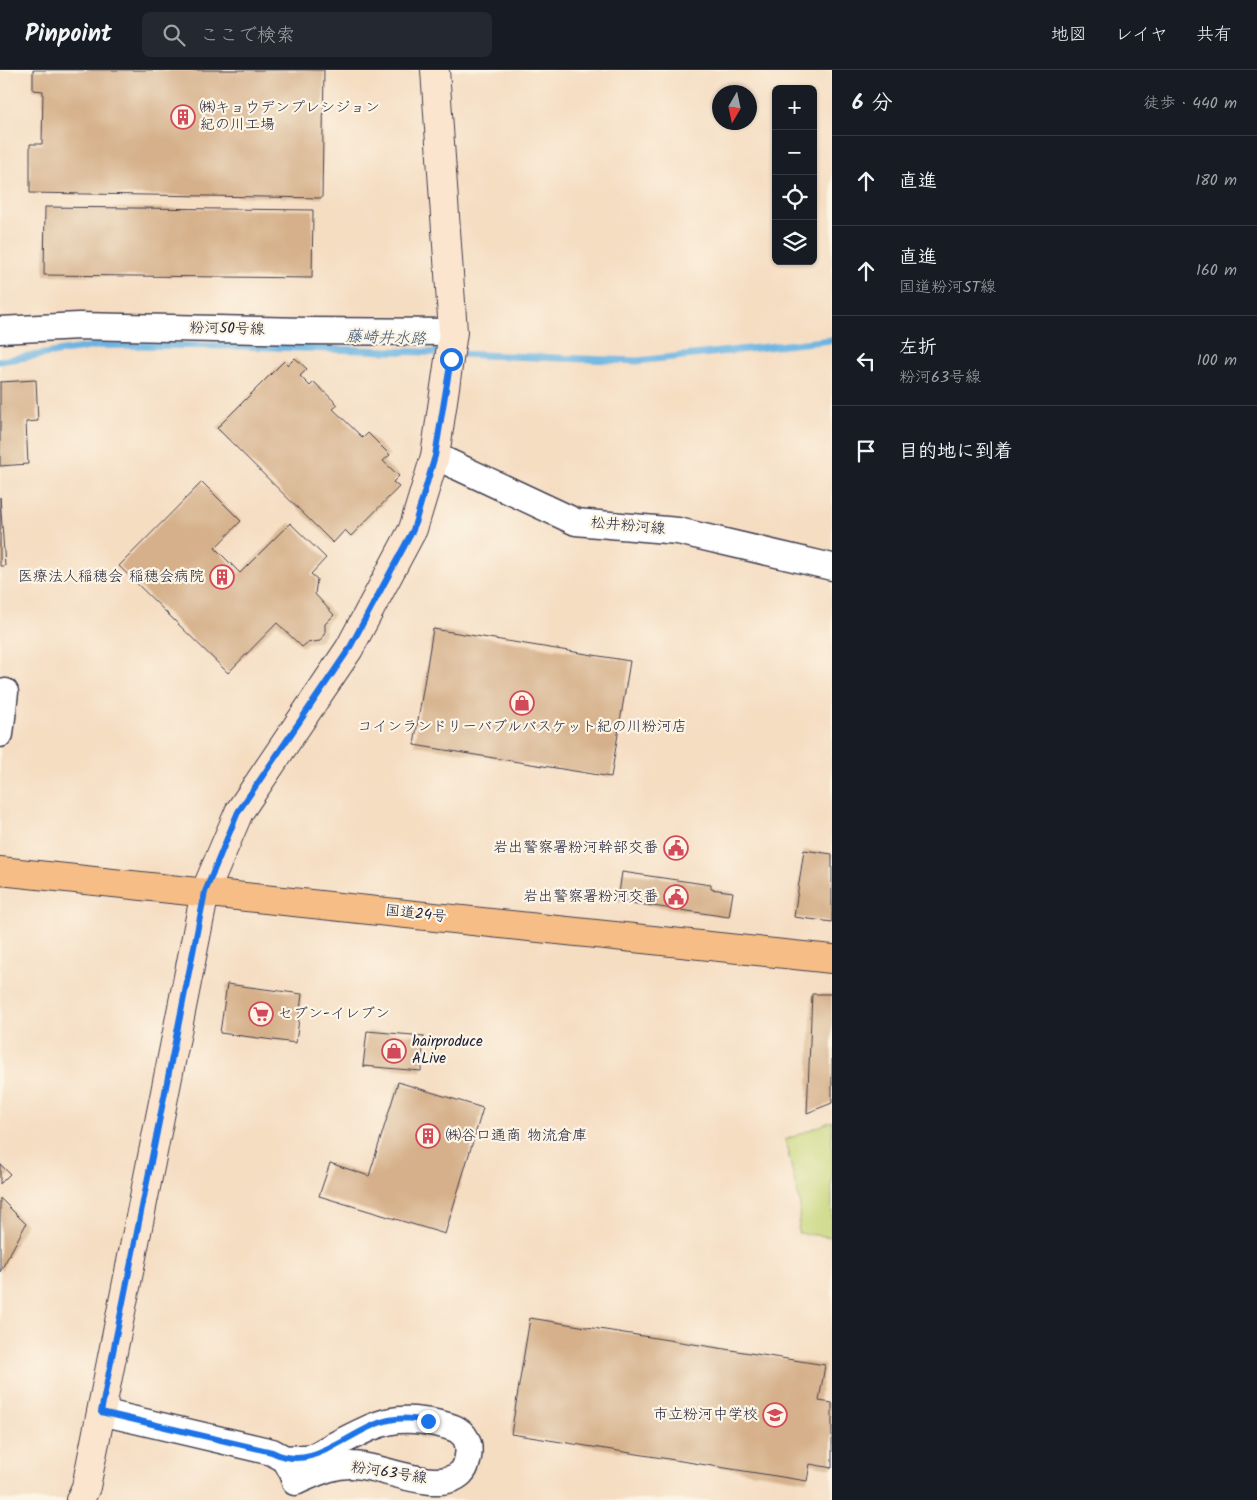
<!DOCTYPE html>
<html lang="ja">
<meta charset="utf-8">
<style>
body{margin:0;font-family:Kalam,"Klee One",sans-serif;background:#242831;color:#f1f3f6}
.controls{position:absolute;right:15px;top:15px;display:grid;overflow:hidden;border-radius:8px;box-shadow:0 1px 4px #0004}
.controls button{width:45px;height:45px;display:grid;place-items:center;padding:0;border:0;border-bottom:1px solid #363941;background:#171b24;color:#f1f3f6;font:25px sans-serif}
.compass{position:absolute;left:712px;top:15px;width:45px;height:45px;border-radius:50%;background:#171b24;box-shadow:0 1px 4px #0004;rotate:189deg}
.stop{position:absolute;width:15px;height:15px;margin:-11px;border:4px solid #1a73e8;border-radius:50%;background:#fff}
.stop.end{background:#1a73e8;border-color:#fff;box-shadow:0 1px 5px #0008}
.list{margin:0;padding:0;list-style:none}
h2{display:flex;justify-content:space-between;align-items:center;height:65px;margin:0;padding:0 20px;font-size:21px}
h2 small{font-size:16px;font-weight:400;color:#9ea1a6}
.list li{display:grid;grid-template-columns:32px 1fr auto;gap:15px;align-items:center;box-sizing:border-box;height:90px;padding:0 20px;border-top:1px solid #363941}
.list b{display:block;font-size:19px;white-space:nowrap}
.list p{margin:0;font-size:16px;white-space:nowrap;color:#9ea1a6}
.list em{font-size:16px;font-style:normal;color:#9ea1a6}
.icon{flex:none;width:28px;height:28px;fill:none;stroke:currentColor;stroke-width:2;stroke-linecap:round;stroke-linejoin:round}
.map{position:relative;flex:none;width:832px;height:1430px;overflow:hidden}
header{display:flex;align-items:center;gap:30px;box-sizing:border-box;height:70px;padding:0 25px;background:#171b24;border-bottom:1px solid #363941}
header strong{font-size:24px}
nav{display:flex;gap:28px;margin-inline-start:auto;font-size:18px}
.search{width:350px;height:45px;background:#242831;display:flex;align-items:center;gap:12px;box-sizing:border-box;padding:0 18px;border-radius:8px;color:#9ea1a6;font-size:19px}
main{display:flex}
aside{flex:1;background:#171b24}
.map>svg:first-child{display:block}
.park{fill:#c4d577;stroke:#737c59}
.lines{fill:none;stroke-linecap:round;stroke-linejoin:round}
.stream{stroke:#6ab4e2;stroke-width:7}
.building{fill:#d5b08a}
.street-casing{stroke:#423e4f;stroke-width:29}
.secondary-casing{stroke:#423e4f;stroke-width:30}
.highway-casing{stroke:#423e4f;stroke-width:30}
.street{stroke:#fff;stroke-width:26}
.secondary{stroke:#fbe5cf;stroke-width:28}
.highway{stroke:#f6be86;stroke-width:28}
.route{stroke:#1a73e8;stroke-width:6}
.labels{text-anchor:middle;dominant-baseline:central;stroke-width:4.5;stroke-linejoin:round;paint-order:stroke}
.poi-label{font-size:15px;fill:#22223b;stroke:#fcf5e5;text-anchor:start}
.street-label{font-size:15px;fill:#22223b;stroke:#fcf5e5}
.water-label{font-size:16px;font-style:italic;fill:#3b5575;stroke:#fcf5e5}
</style>
<header>
<strong>Pinpoint</strong>
<div class="search"><svg class="icon" aria-label="search" viewBox="0 0 24 24"><circle cx="10" cy="10" r="6"/><path d="M15 15l6 6"/></svg>ここで検索</div>
<nav><a>地図</a><a>レイヤ</a><a>共有</a></nav>
</header>
<main>
<div class="map">
<svg width="832" height="1430" viewBox="0 0 832 1430">
<rect width="100%" height="100%" fill="#fcf5e5"/>
<filter id="ink" filterUnits="userSpaceOnUse"><feTurbulence type="fractalNoise" baseFrequency=".02" numOctaves="2"/><feDisplacementMap in="SourceGraphic" scale="10" xChannelSelector="R" yChannelSelector="G"/><feConvolveMatrix kernelMatrix="1 2 1 2 8 2 1 2 1" color-interpolation-filters="sRGB"/></filter>
<filter id="wash" filterUnits="userSpaceOnUse"><feTurbulence type="fractalNoise" baseFrequency=".0096" numOctaves="4" result="noise"/><feDisplacementMap in="SourceGraphic" scale="20" xChannelSelector="R" yChannelSelector="G"/><feGaussianBlur stdDeviation="1.12" result="paint"/><feColorMatrix in="noise" values="0 0 0 0 0 0 0 0 0 0 0 0 0 0 0 0 0 1.4 0 .05"/><feComposite in="paint" operator="in"/></filter>
<g filter="url(#wash)">
<rect width="100%" height="100%" fill="#f5ddc2"/>
<polygon class="park" points="832,1051 832,1167 798,1163 800,1133 785,1070"/>
<g class="lines">
<g class="stream">
<polyline points="456,284 637,291 832,270"/>
<polyline points="0,291 102,275 242,276 446,283"/>
</g>
</g>
<g id="blocks">
<g class="building">
<polygon points="33,0 324,0 322,128 30,123 30,74 42,74 43,21 33,20"/>
<polygon points="45,137 313,140 312,208 44,205"/>
<polygon points="295,288 307,299 300,306 310,316 314,312 338,335 333,339 363,368 368,363 390,385 383,391 399,406 393,412 399,417 351,466 345,460 333,473 217,358 284,291 288,295"/>
<polygon points="36,310 38,351 26,352 28,394 0,396 0,312"/>
<polygon points="202,412 241,451 215,478 240,503 290,453 326,488 311,504 317,509 315,524 334,545 325,554 325,563 320,571 307,573 302,577 277,553 228,603 119,496"/>
<polygon points="0,427 5,496 0,496"/>
<polygon points="433,559 630,591 611,707 414,675"/>
<polygon points="804,780 832,784 832,852 794,847"/>
<polygon points="622,802 711,815 711,819 733,822 729,847 618,831"/>
<polygon points="227,914 302,924 296,973 220,963"/>
<polygon points="812,924 832,924 832,1033 807,1043"/>
<polygon points="367,961 424,966 421,1001 363,996"/>
<polygon points="398,1012 483,1038 445,1164 319,1126 330,1093 369,1106"/>
<polygon points="0,1094 10,1104 0,1114"/>
<polygon points="0,1128 26,1154 0,1202"/>
<polygon points="530,1248 825,1295 819,1331 832,1333 832,1398 810,1394 807,1411 511,1364"/>
</g>
</g>
</g>
<g filter="url(#ink)">
<use href="#blocks" fill-opacity="0" stroke="#423e4f" stroke-width="1"/>
<g class="lines">
<g class="street-casing">
<g id="street">
<polyline points="0,260 79,256 305,261 453,262"/>
<polyline points="435,386 576,452 678,461 832,497"/>
<polyline points="0,664 5,622"/>
<polyline points="101,1342 272,1382 285,1389 293,1403"/>
<path d="M285 1389C293 1388 303 1389 312 1387 319 1385 328 1378 335 1375 377 1354 391 1343 440 1354 453 1357 464 1360 468 1374 470 1383 467 1397 461 1403 438 1425 380 1395 353 1395 332 1394 314 1404 295 1412"/>
</g>
</g>
<g class="secondary-casing">
<polyline id="secondary" points="80,1430 86,1417 205,822 239,742 349,579 413,459 435,386 453,262 435,0"/>
</g>
<g class="highway-casing">
<polyline id="highway" points="0,801 832,889"/>
</g>
<use href="#street" class="street"/>
<use href="#secondary" class="secondary"/>
<use href="#highway" class="highway"/>
</g>
</g>
<g class="lines" filter="url(#ink)">
<path class="route" d="M428 1351C415 1349 402 1347 389 1350 349 1359 314 1404 272 1382L101 1342 205 822 238 742 349 579 413 460 435 386 451 289"/>
</g>
<defs>
<g id="building-ring" transform="scale(1.25)"><circle r="9.5" fill="#fcf5e5" stroke="#d1495b" stroke-width="1.5"/><path d="M-4-6H4V6H1V3H-1V6H-4ZM-2.5-4.3h1.7v1.8h-1.7ZM.8-4.3h1.7v1.8H.8ZM-2.5-1h1.7V.8h-1.7ZM.8-1h1.7V.8H.8Z" fill="#d1495b"/></g>
<g id="shop-ring" transform="scale(1.25)"><circle r="9.5" fill="#fcf5e5" stroke="#d1495b" stroke-width="1.5"/><path d="M-5-2.5h2.3a2.7 3.5 0 0 1 5.4 0H5L5.5 6h-11ZM-1.5-2.5h3a1.5 2.3 0 0 0-3 0Z" fill="#d1495b"/></g>
<g id="civic-ring" transform="scale(1.25)"><circle r="9.5" fill="#fcf5e5" stroke="#d1495b" stroke-width="1.5"/><path d="M-.6-6.5H3V-4.5H.6V-3L4-1V1h2V6H-6V1h2V-1L-.6-3ZM-1.2 2.5V6h2.4V2.5Z" fill="#d1495b"/></g>
<g id="supermarket-ring" transform="scale(1.25)"><circle r="9.5" fill="#fcf5e5" stroke="#d1495b" stroke-width="1.5"/><path d="M-6-5.5h2.5l.6 2H6L4.5 2H-2.5L-4.4-4H-6ZM-1.5 3.2a1.3 1.3 0 1 0 .1 0ZM3 3.2a1.3 1.3 0 1 0 .1 0Z" fill="#d1495b"/></g>
<g id="school-ring" transform="scale(1.25)"><circle r="9.5" fill="#fcf5e5" stroke="#d1495b" stroke-width="1.5"/><path d="M0-5L7-2L0 1L-7-2ZM-4 1L0 2.5L4 1V4Q0 6-4 4Z" fill="#d1495b"/></g>
</defs>
<g fill-rule="evenodd">
<use href="#building-ring" x="183" y="47"/>
<use href="#building-ring" x="222" y="507"/>
<use href="#shop-ring" x="522" y="633"/>
<use href="#civic-ring" x="676" y="778"/>
<use href="#civic-ring" x="676" y="827"/>
<use href="#supermarket-ring" x="261" y="944"/>
<use href="#shop-ring" x="394" y="981"/>
<use href="#building-ring" x="428" y="1066"/>
<use href="#school-ring" x="775" y="1345"/>
</g>
<g class="labels">
<g class="poi-label">
<text x="200" y="38">㈱キョウデンプレシジョン<tspan x="200" dy="17">紀の川工場</tspan></text>
<text x="204" y="507" text-anchor="end">医療法人稲穂会 稲穂会病院</text>
<text x="522" y="657" text-anchor="middle">コインランドリーバブルバスケット紀の川粉河店</text>
<text x="658" y="778" text-anchor="end">岩出警察署粉河幹部交番</text>
<text x="658" y="827" text-anchor="end">岩出警察署粉河交番</text>
<text x="278" y="944">セブン-イレブン</text>
<text x="412" y="972">hairproduce<tspan x="412" dy="17">ALive</tspan></text>
<text x="446" y="1066">㈱谷口通商 物流倉庫</text>
<text x="758" y="1345" text-anchor="end">市立粉河中学校</text>
</g>
<g class="street-label">
<text transform="translate(227 259) rotate(1)">粉河50号線</text>
<text transform="translate(628 456) rotate(5)">松井粉河線</text>
<text transform="translate(416 844) rotate(6)">国道24号</text>
<text transform="translate(389 1403) rotate(9)">粉河63号線</text>
</g>
<g class="water-label">
<text transform="translate(386 268) rotate(2)">藤崎井水路</text>
</g>
</g>
</svg>
<div class="controls">
<button>+</button>
<button>−</button>
<button><svg class="icon" aria-label="locate" viewBox="0 0 24 24"><circle cx="12" cy="12" r="6"/><path d="M12 2v4M12 18v4M2 12h4M18 12h4"/></svg></button>
<button><svg class="icon" aria-label="layers" viewBox="0 0 24 24"><path d="M12 4l9 5-9 5-9-5zM3 14l9 5 9-5"/></svg></button>
</div>
<svg class="compass" viewBox="-18 -18 36 36"><path d="M0-13l5 13h-10z" fill="#e53935"/><path d="M0 13l5-13h-10z" fill="#9ea1a6"/></svg>
<div class="stop" style="left:451px;top:289px"></div>
<div class="stop end" style="left:428px;top:1351px"></div>
</div>
<aside>
<h2>6 分<small>徒歩 · 440 m</small></h2>
<ul class="list">
<li><svg class="icon" aria-label="ahead" viewBox="0 0 24 24"><path d="M12 20V5M6 11l6-6 6 6"/></svg><div><b>直進</b></div><em>180 m</em></li>
<li><svg class="icon" aria-label="ahead" viewBox="0 0 24 24"><path d="M12 20V5M6 11l6-6 6 6"/></svg><div><b>直進</b><p>国道粉河ST線</p></div><em>160 m</em></li>
<li><svg class="icon" aria-label="left" viewBox="0 0 24 24"><path d="M17 20v-9H6M10 6l-5 5 5 5"/></svg><div><b>左折</b><p>粉河63号線</p></div><em>100 m</em></li>
<li><svg class="icon" aria-label="arrive" viewBox="0 0 24 24"><path d="M6 21V4h12l-3 4 3 4H6"/></svg><div><b>目的地に到着</b></div></li>
</ul>
</aside>
</main>
